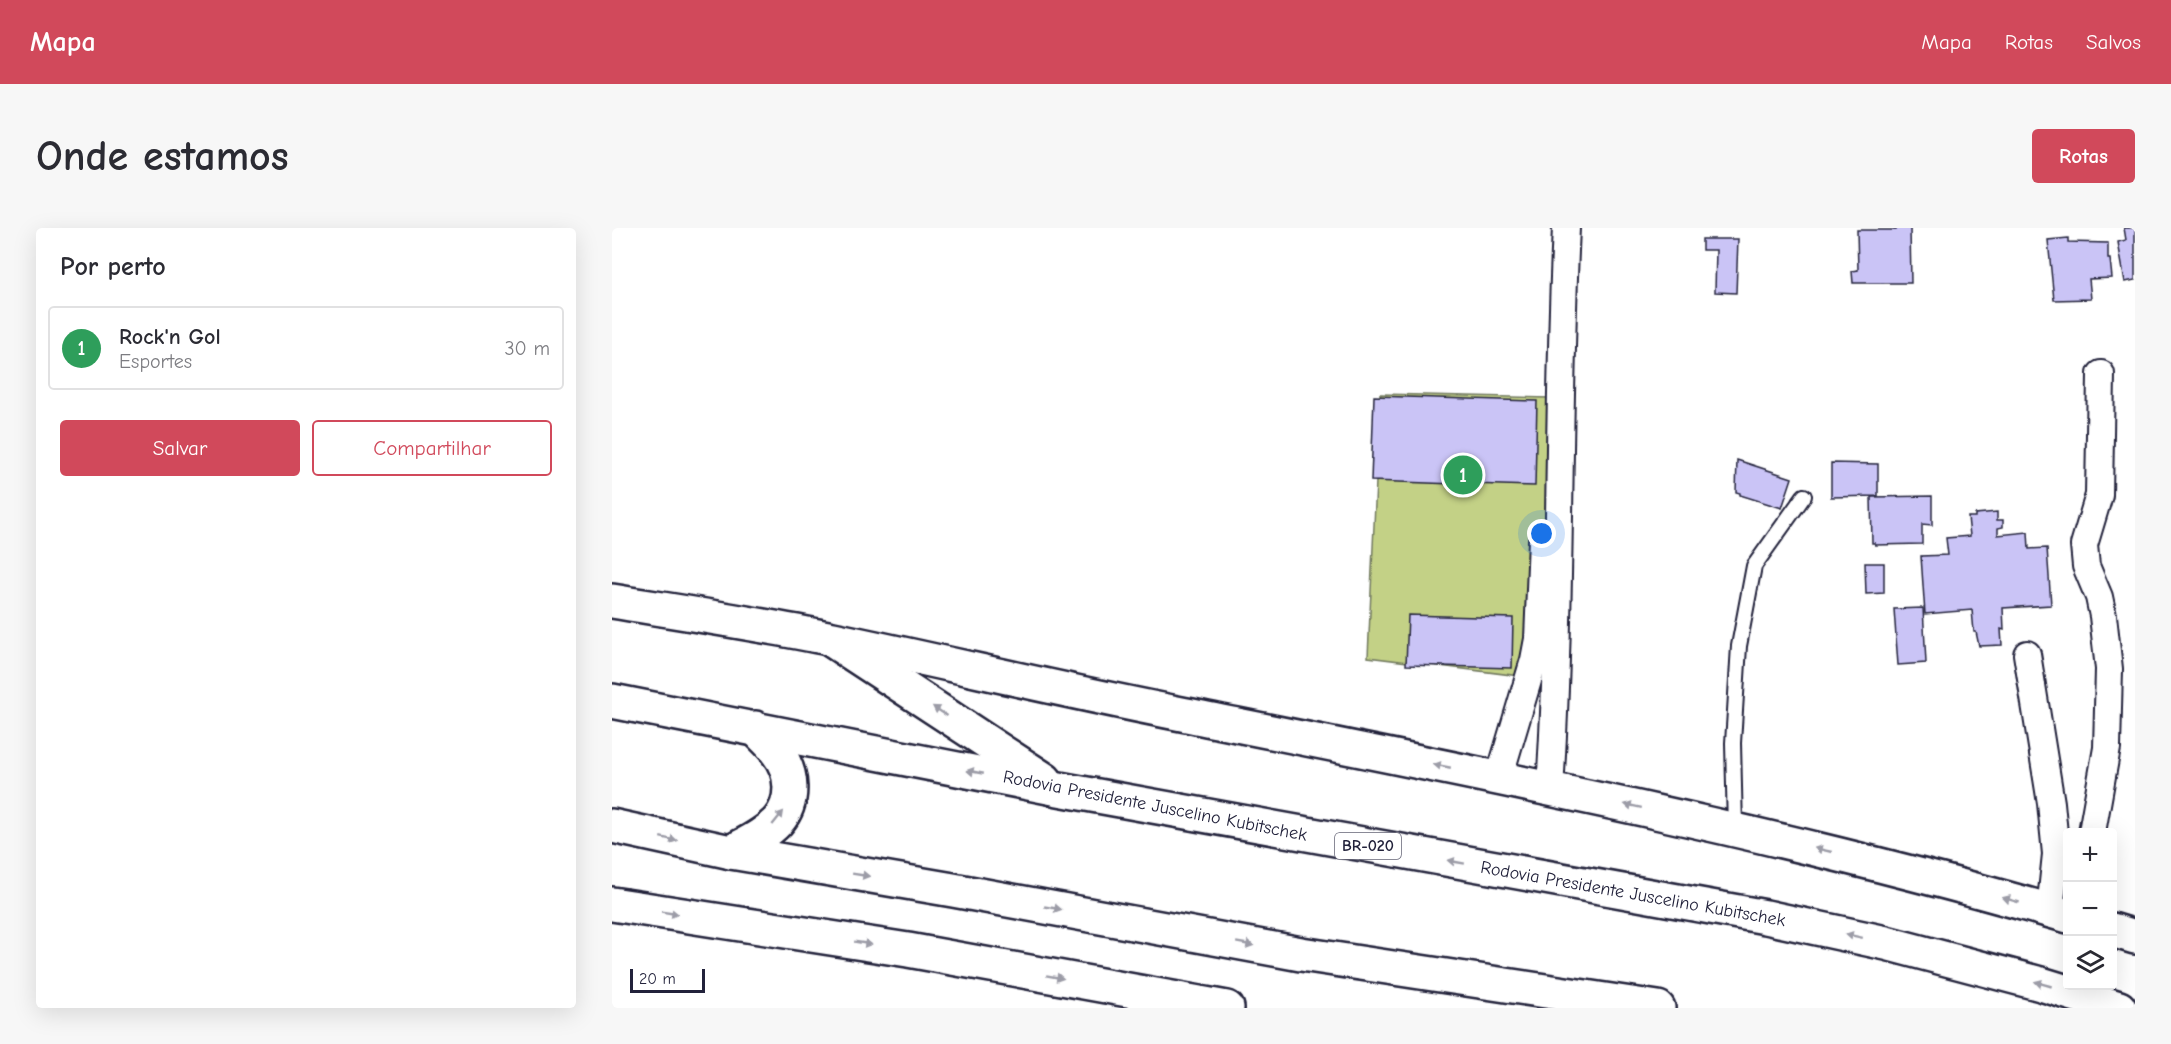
<!DOCTYPE html>
<html lang="pt">
<meta charset="utf-8">
<style>
body{margin:0;font-family:"Comic Neue",sans-serif;background:#f7f7f7;color:#2b2b33}
.controls{position:absolute;right:18px;bottom:18px;display:grid;overflow:hidden;border-radius:6px;box-shadow:0 6px 24px #0002}
.controls button{width:54px;height:54px;display:grid;place-items:center;padding:0;border:0;border-bottom:2px solid #e1e1e2;background:#fff;color:#2b2b33;font:30px sans-serif}
.scale{position:absolute;left:18px;bottom:15px;width:75px;box-sizing:border-box;padding-left:6px;border:3px solid #22223b;border-top:0;font-size:16px;line-height:21px;white-space:nowrap;color:#22223b;-webkit-text-stroke:4px #fff;paint-order:stroke}
.you{position:absolute;left:930px;top:306px;width:21px;height:21px;margin:-15px;border:4px solid #fff;border-radius:50%;background:#1a73e8;box-shadow:0 0 0 9px #1a73e833}
.badge{display:grid;place-items:center;width:39px;height:39px;border-radius:50%;background:#d1495b;color:#fff;font-size:20px;font-weight:700}
.pin{position:absolute;translate:-50% -50%;border:3px solid #fff;box-shadow:0 2px 6px #0006}
.list{margin:0;padding:0;list-style:none}
h2{display:flex;justify-content:space-between;align-items:center;height:78px;margin:0;padding:0 24px;font-size:26px}
h2 small{font-size:20px;font-weight:400;color:#7c7c81}
.list li{display:grid;grid-template-columns:39px 1fr auto;gap:18px;align-items:center;box-sizing:border-box;height:84px;margin:0 12px 12px;padding:0 12px;border:2px solid #e1e1e2;border-radius:6px}
.list b{display:block;font-size:22px;white-space:nowrap}
.list p{margin:0;font-size:20px;white-space:nowrap;color:#7c7c81}
.list em{font-size:20px;font-style:normal;color:#7c7c81}
.actions{display:flex;gap:12px;padding:18px 24px}
.actions a{flex:1;padding:14px 0;border:2px solid #d1495b;border-radius:6px;text-align:center;font-size:21px;color:#d1495b}
.actions .main{background:#d1495b;color:#fff}
.icon{flex:none;width:33px;height:33px;fill:none;stroke:currentColor;stroke-width:2;stroke-linecap:round;stroke-linejoin:round}
.map{position:relative;flex:none;width:1523px;height:780px;overflow:hidden;border-radius:6px}
header{display:flex;align-items:center;gap:36px;box-sizing:border-box;height:84px;padding:0 30px;background:#d1495b;color:#fff}
header strong{font-size:28px}
nav{display:flex;gap:33px;margin-inline-start:auto;font-size:21px}
.intro{display:flex;align-items:center;justify-content:space-between;box-sizing:border-box;height:144px;padding:0 36px}
h1{margin:0;font-size:42px}
.button{padding:15px 27px;border-radius:6px;background:#d1495b;color:#fff;font-size:21px;font-weight:700}
main{display:flex;gap:36px;padding:0 36px}
aside{flex:1;background:#fff;border-radius:6px;box-shadow:0 6px 24px #0002}
.map>svg:first-child{display:block}
.green{fill:#c3d186;stroke:#727a60;stroke-width:1.5}
.building{fill:#cac4f6;stroke:#22223b;stroke-width:1.5}
.lines{fill:none;stroke-linecap:round;stroke-linejoin:round}
.service-casing{stroke:#22223b;stroke-width:18}
.minor-casing{stroke:#22223b;stroke-width:30}
.secondary-casing{stroke:#22223b;stroke-width:38}
.trunk-casing{stroke:#22223b;stroke-width:38}
.service{stroke:#fff;stroke-width:14}
.minor{stroke:#fff;stroke-width:26}
.secondary{stroke:#fff;stroke-width:33}
.trunk{stroke:#fff;stroke-width:33}
.oneway{fill:#9c9ca7}
.labels{text-anchor:middle;dominant-baseline:central;stroke-width:4.5;stroke-linejoin:round;paint-order:stroke}
.shield{fill:#fff;stroke:#646476;stroke-width:1.5}
.shield-label{font-size:16px;font-weight:bold;fill:#22223b}
.street-label{font-size:18px;fill:#22223b;stroke:#fff}
</style>
<header>
<strong>Mapa</strong>
<nav><a>Mapa</a><a>Rotas</a><a>Salvos</a></nav>
</header>
<div class="intro"><h1>Onde estamos</h1><a class="button">Rotas</a></div>
<main>
<aside>
<h2>Por perto<small></small></h2>
<ul class="list">
<li><span class="badge" style="background:#2e9e5b">1</span><div><b>Rock'n Gol</b><p>Esportes</p></div><em>30 m</em></li>
</ul>
<div class="actions"><a class="main">Salvar</a><a>Compartilhar</a></div>
</aside>
<div class="map">
<svg width="1523" height="780" viewBox="0 0 1523 780">
<rect width="100%" height="100%" fill="#fff"/>
<filter id="ink" filterUnits="userSpaceOnUse"><feTurbulence type="fractalNoise" baseFrequency=".0167" numOctaves="2"/><feDisplacementMap in="SourceGraphic" scale="12" xChannelSelector="R" yChannelSelector="G"/><feConvolveMatrix kernelMatrix="1 2 1 2 8 2 1 2 1" color-interpolation-filters="sRGB"/></filter>
<g filter="url(#ink)">
<polygon class="green" points="768,166 937,170 938,324 924,450 756,429"/>
<g class="building">
<polygon points="1284,0 1298,0 1299,55 1241,55 1240,43 1246,42 1245,2 1284,2"/>
<polygon points="1512,0 1523,0 1523,52 1513,54 1506,14 1514,12"/>
<polygon points="1456,10 1456,14 1496,15 1496,31 1498,31 1500,50 1477,51 1479,71 1442,72 1436,12"/>
<polygon points="1090,11 1126,11 1124,65 1103,64 1104,22 1090,22"/>
<polygon points="762,168 925,173 923,258 859,256 859,265 843,264 843,256 759,253"/>
<polygon points="1125,232 1180,250 1170,280 1128,267 1128,265 1124,264"/>
<polygon points="1219,235 1266,236 1266,268 1219,269"/>
<polygon points="1320,268 1320,297 1310,296 1310,316 1263,317 1263,315 1260,315 1259,269"/>
<polygon points="1385,284 1385,292 1391,292 1391,299 1386,300 1386,307 1416,304 1417,321 1435,320 1439,377 1391,380 1392,402 1389,401 1390,417 1367,418 1364,404 1362,404 1360,382 1313,386 1309,328 1336,327 1334,310 1358,308 1356,289 1363,289 1363,286"/>
<polygon points="1253,335 1272,335 1272,365 1254,366"/>
<polygon points="1311,380 1314,435 1286,437 1282,381"/>
<polygon points="796,387 901,390 900,440 794,437"/>
</g>
<g class="lines">
<g class="service-casing">
<polyline id="service" points="1123,601 1121,515 1127,418 1142,338 1192,268"/>
</g>
<g class="minor-casing">
<g id="minor">
<polyline points="1415,426 1439,575 1444,626 1438,683"/>
<polyline points="887,550 922,432 926,411 930,312"/>
<path d="M938 561C950 374 945 187 954 0"/>
<polyline points="1480,604 1495,520 1497,441 1491,388 1487,369 1474,338 1472,317 1487,267 1489,146"/>
</g>
</g>
<g class="secondary-casing">
<g id="secondary">
<path d="M0 373C74 385 148 396 221 411 341 436 460 465 580 488 874 547 1167 604 1456 688"/>
<polyline points="0,676 296,722 615,780"/>
<polyline points="1500,702 1523,709"/>
</g>
</g>
<g class="trunk-casing">
<g id="trunk">
<polyline points="218,411 433,552"/>
<polyline points="0,473 447,561 1154,689 1274,715 1429,756 1507,780"/>
<polyline points="0,598 119,624 341,662 689,726 1046,780"/>
<path d="M119 624C135 615 153 607 166 593 183 573 181 544 165 524 159 515 150 508 143 500"/>
</g>
</g>
<use href="#service" class="service"/>
<use href="#minor" class="minor"/>
<use href="#secondary" class="secondary"/>
<use href="#trunk" class="trunk"/>
</g>
<defs><path id="oneway-solid" d="M-6-.8H1V-3.2L6.5 0L1 3.2V.8H-6Z" transform="scale(1.5)"/></defs>
<g class="oneway">
<use href="#oneway-solid" transform="translate(328 483) rotate(-147)"/>
<use href="#oneway-solid" transform="translate(830 538) rotate(-169)"/>
<use href="#oneway-solid" transform="translate(363 544) rotate(-169)"/>
<use href="#oneway-solid" transform="translate(1021 578) rotate(-168)"/>
<use href="#oneway-solid" transform="translate(166 590) rotate(-51)"/>
<use href="#oneway-solid" transform="translate(57 611) rotate(12)"/>
<use href="#oneway-solid" transform="translate(1211 622) rotate(-167)"/>
<use href="#oneway-solid" transform="translate(844 634) rotate(-170)"/>
<use href="#oneway-solid" transform="translate(249 647) rotate(9)"/>
<use href="#oneway-solid" transform="translate(1399 672) rotate(-164)"/>
<use href="#oneway-solid" transform="translate(441 680) rotate(10)"/>
<use href="#oneway-solid" transform="translate(58 685) rotate(9)"/>
<use href="#oneway-solid" transform="translate(1242 708) rotate(-168)"/>
<use href="#oneway-solid" transform="translate(251 715) rotate(9)"/>
<use href="#oneway-solid" transform="translate(633 716) rotate(10)"/>
<use href="#oneway-solid" transform="translate(443 749) rotate(10)"/>
<use href="#oneway-solid" transform="translate(1431 756) rotate(-164)"/>
</g>
</g>
<g class="labels">
<rect class="shield" x="723" y="605" width="66" height="26" rx="4.5"/>
<g class="shield-label">
<text x="756" y="618">BR-020</text>
</g>
<g class="street-label">
<text transform="translate(543 578) rotate(11)">Rodovia Presidente Juscelino Kubitschek</text>
<text transform="translate(1021 666) rotate(10)">Rodovia Presidente Juscelino Kubitschek</text>
</g>
</g>
</svg>
<div class="controls">
<button>+</button>
<button>−</button>
<button><svg class="icon" aria-label="layers" viewBox="0 0 24 24"><path d="M12 4l9 5-9 5-9-5zM3 14l9 5 9-5"/></svg></button>
</div>
<div class="scale">20 m</div>
<div class="you"></div>
<div class="pin badge" style="left:851px;top:247px;background:#2e9e5b">1</div>
</div>
</main>
